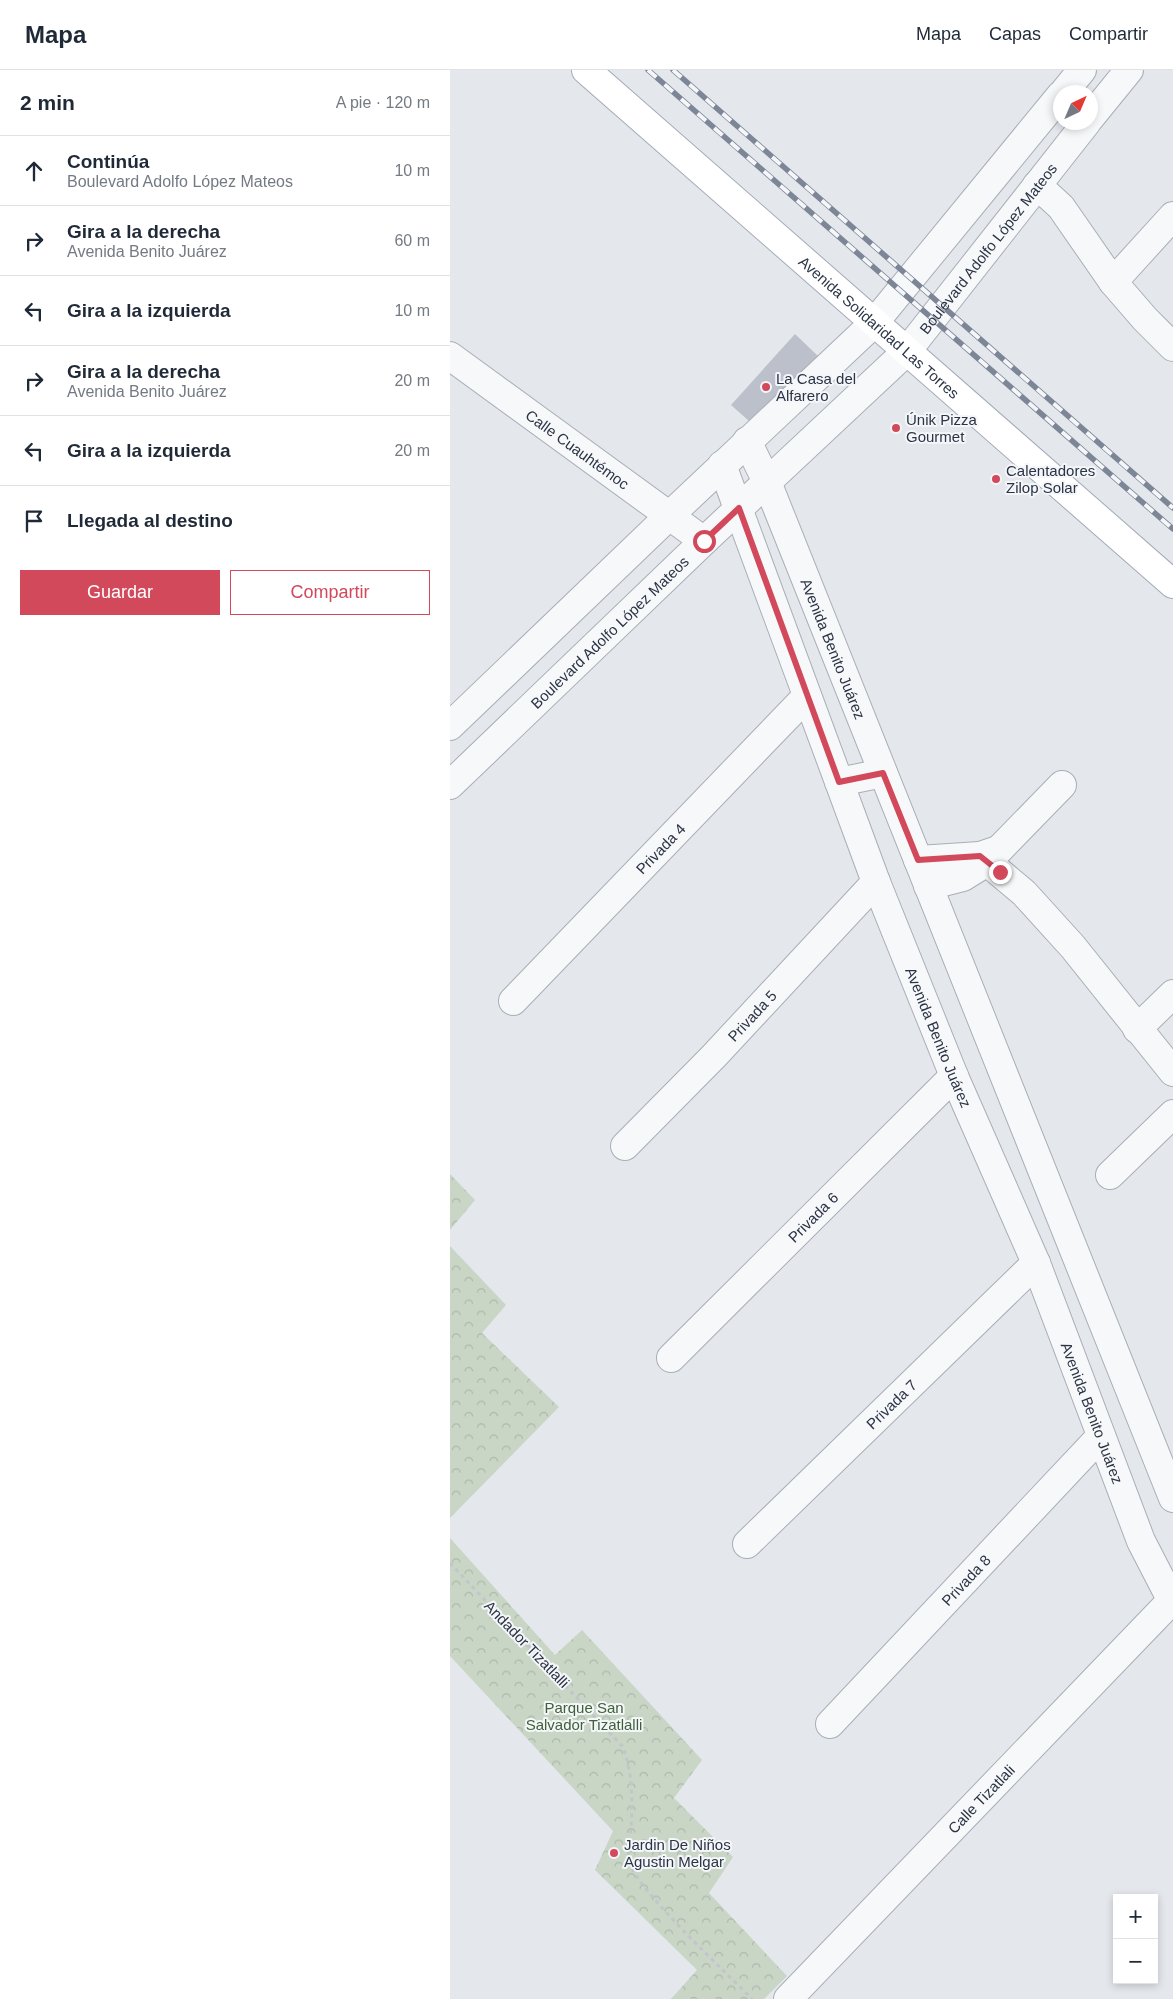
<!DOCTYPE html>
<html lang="es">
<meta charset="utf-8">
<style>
body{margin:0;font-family:Helvetica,sans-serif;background:#f6f6f7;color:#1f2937}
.controls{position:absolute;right:15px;bottom:15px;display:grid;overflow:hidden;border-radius:0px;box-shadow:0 2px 8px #0003}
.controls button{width:45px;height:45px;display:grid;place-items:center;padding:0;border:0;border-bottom:1px solid #e0e1e3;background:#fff;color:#1f2937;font:25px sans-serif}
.compass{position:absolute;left:603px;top:15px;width:45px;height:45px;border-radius:50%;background:#fff;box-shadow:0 2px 8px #0003;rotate:44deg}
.stop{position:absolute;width:15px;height:15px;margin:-11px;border:4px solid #d1495b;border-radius:50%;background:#fff}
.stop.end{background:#d1495b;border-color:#fff;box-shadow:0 1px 5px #0008}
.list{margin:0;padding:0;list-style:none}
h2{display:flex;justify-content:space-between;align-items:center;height:65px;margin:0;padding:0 20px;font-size:21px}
h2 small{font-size:16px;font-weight:400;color:#747a83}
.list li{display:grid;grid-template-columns:32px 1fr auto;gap:15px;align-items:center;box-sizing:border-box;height:70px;padding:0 20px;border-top:1px solid #e0e1e3}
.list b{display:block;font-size:19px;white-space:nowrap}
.list p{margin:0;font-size:16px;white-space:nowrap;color:#747a83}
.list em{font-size:16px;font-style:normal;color:#747a83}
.actions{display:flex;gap:10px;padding:15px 20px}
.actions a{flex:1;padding:11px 0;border:1px solid #d1495b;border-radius:0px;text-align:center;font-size:18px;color:#d1495b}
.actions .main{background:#d1495b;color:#fff}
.icon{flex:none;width:28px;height:28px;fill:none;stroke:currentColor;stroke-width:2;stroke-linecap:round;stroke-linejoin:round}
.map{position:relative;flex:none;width:723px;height:1929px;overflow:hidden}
header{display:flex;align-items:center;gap:30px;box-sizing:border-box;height:70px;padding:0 25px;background:#fff;border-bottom:1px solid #e0e1e3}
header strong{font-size:24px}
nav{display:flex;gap:28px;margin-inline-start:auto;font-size:18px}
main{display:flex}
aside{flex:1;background:#fff}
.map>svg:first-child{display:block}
.park{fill:url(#park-crowns)}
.building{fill:#bbc0ca}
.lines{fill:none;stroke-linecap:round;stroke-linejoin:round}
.minor-casing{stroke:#a9aeb7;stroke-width:30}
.major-casing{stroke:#a3abb8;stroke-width:30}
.path{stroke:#c2c5cb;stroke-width:3;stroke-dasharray:4 4;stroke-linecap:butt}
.minor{stroke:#f7f8fa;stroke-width:28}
.major{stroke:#fff;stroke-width:28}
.rail-casing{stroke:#7d8696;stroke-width:5.5}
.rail{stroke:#f4f6f9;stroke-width:4;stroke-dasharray:11;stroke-linecap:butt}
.route{stroke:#d1495b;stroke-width:6}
.poi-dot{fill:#d1495b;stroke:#f4f6f9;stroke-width:2}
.labels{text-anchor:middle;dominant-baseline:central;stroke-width:4;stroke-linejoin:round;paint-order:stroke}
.street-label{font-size:15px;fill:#2b3445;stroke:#f4f6f9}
.poi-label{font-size:15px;fill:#2b3445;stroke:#f4f6f9;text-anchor:start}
.park-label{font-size:15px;fill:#3f6138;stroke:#f4f6f9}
</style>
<header>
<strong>Mapa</strong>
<nav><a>Mapa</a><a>Capas</a><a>Compartir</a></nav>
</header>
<main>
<aside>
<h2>2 min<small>A pie · 120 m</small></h2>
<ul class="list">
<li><svg class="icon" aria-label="ahead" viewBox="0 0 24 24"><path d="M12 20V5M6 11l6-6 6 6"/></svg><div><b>Continúa</b><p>Boulevard Adolfo López Mateos</p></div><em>10 m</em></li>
<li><svg class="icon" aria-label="right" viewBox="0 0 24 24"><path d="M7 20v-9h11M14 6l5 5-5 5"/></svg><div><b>Gira a la derecha</b><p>Avenida Benito Juárez</p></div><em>60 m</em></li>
<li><svg class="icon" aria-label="left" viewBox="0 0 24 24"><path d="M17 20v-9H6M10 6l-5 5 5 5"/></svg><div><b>Gira a la izquierda</b></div><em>10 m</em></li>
<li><svg class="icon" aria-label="right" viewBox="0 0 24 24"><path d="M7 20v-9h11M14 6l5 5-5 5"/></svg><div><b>Gira a la derecha</b><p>Avenida Benito Juárez</p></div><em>20 m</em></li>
<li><svg class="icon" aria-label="left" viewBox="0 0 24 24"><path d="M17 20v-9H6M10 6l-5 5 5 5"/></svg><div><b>Gira a la izquierda</b></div><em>20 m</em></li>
<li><svg class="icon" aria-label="arrive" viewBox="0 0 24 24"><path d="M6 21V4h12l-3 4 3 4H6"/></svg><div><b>Llegada al destino</b></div></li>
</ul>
<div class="actions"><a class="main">Guardar</a><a>Compartir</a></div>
</aside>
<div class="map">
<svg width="723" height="1929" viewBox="0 0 723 1929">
<defs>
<pattern id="park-crowns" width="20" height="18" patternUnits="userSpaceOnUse" patternTransform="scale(1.25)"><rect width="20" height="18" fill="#c9d6c5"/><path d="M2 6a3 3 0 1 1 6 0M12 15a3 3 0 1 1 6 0" fill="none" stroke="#adb8ab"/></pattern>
</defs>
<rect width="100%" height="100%" fill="#e4e7ec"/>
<g class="park">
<polygon points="0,1104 25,1130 0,1160"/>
<polygon points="0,1176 56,1235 32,1263 109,1337 0,1448"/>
<polygon points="0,1468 105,1585 132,1560 252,1690 224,1728 283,1787 259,1823 337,1906 314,1929 221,1929 247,1900 145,1800 163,1761 0,1586"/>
</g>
<polygon class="building" points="345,264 368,286 299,351 281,335"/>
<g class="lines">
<g class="minor-casing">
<g id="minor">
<polyline points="614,22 632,0"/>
<polyline points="640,48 679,0"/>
<polyline points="587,115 611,137 663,212 723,146"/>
<polyline points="663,212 695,249 723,277"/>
<path id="s1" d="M0 286 254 471"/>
<path id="s2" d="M297 371 317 412 723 1428"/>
<path id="s3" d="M272 395 426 812 504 1006 586 1193 691 1471 723 1533"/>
<polyline points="0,656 220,445 424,253 610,26"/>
<polyline points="389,712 433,703"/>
<path id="s4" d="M0 715 254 471 457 281 637 52"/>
<polyline points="530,786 574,823 623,877 723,1002"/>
<polyline points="468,790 530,786 545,781"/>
<polyline points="478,816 513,807 537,792 612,715"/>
<path id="s5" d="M63 931 357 626"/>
<polyline points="687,959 723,924"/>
<path id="s6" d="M175 1076 264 986 426 812"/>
<polyline points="660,1105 723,1044"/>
<path id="s7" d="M221 1288 504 1006"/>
<path id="s8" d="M297 1474 586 1193"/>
<path id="s9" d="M380 1654 650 1367"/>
<path id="s10" d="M338 1929 723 1529"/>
</g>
</g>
<g class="major-casing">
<g id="major">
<path id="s11" d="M136 0 723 514"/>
</g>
</g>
<path class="path" d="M0 1493 173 1677C186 1712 182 1753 178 1789 185 1819 276 1902 302 1929"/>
<use href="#minor" class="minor"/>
<use href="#major" class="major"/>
<g class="rail-casing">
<g id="rail">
<polyline points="198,0 723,459"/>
<polyline points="223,0 723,438"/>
</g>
</g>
<use href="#rail" class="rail"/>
</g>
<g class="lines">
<polyline class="route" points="254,471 289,438 389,712 433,703 468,790 530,786 550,802"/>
</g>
<g class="poi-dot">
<circle cx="316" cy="317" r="5"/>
<circle cx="446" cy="358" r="5"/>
<circle cx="546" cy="409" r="5"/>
<circle cx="164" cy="1783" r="5"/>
</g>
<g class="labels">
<g class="street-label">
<text stroke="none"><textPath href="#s4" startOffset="761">Boulevard Adolfo López Mateos</textPath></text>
<text stroke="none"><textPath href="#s11" startOffset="390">Avenida Solidaridad Las Torres</textPath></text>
<text stroke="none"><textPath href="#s1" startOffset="158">Calle Cuauhtémoc</textPath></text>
<text stroke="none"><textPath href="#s4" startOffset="221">Boulevard Adolfo López Mateos</textPath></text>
<text stroke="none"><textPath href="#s2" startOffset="225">Avenida Benito Juárez</textPath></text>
<text stroke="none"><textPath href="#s5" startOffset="212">Privada 4</textPath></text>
<text stroke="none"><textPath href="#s6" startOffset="182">Privada 5</textPath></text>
<text stroke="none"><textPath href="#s3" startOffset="612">Avenida Benito Juárez</textPath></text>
<text stroke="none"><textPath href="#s7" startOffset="200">Privada 6</textPath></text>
<text stroke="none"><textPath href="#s8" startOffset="201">Privada 7</textPath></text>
<text stroke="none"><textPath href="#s3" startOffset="1018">Avenida Benito Juárez</textPath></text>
<text stroke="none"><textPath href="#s9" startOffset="198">Privada 8</textPath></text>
<text transform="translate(77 1574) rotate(46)">Andador Tizatlalli</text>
<text stroke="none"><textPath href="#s10" startOffset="278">Calle Tizatlali</textPath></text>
</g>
<g class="poi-label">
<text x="326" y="308">La Casa del<tspan x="326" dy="17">Alfarero</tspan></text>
<text x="456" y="349">Únik Pizza<tspan x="456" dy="17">Gourmet</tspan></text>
<text x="556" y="400">Calentadores<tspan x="556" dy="17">Zilop Solar</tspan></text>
<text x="174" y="1774">Jardin De Niños<tspan x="174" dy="17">Agustin Melgar</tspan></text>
</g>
<g class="park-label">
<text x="134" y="1637">Parque San<tspan x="134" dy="17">Salvador Tizatlalli</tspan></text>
</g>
</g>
</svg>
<div class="controls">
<button>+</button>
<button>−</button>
</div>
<svg class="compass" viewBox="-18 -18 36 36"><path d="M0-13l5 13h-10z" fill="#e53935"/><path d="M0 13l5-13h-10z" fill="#747a83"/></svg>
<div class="stop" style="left:254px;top:471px"></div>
<div class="stop end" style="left:550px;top:802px"></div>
</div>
</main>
